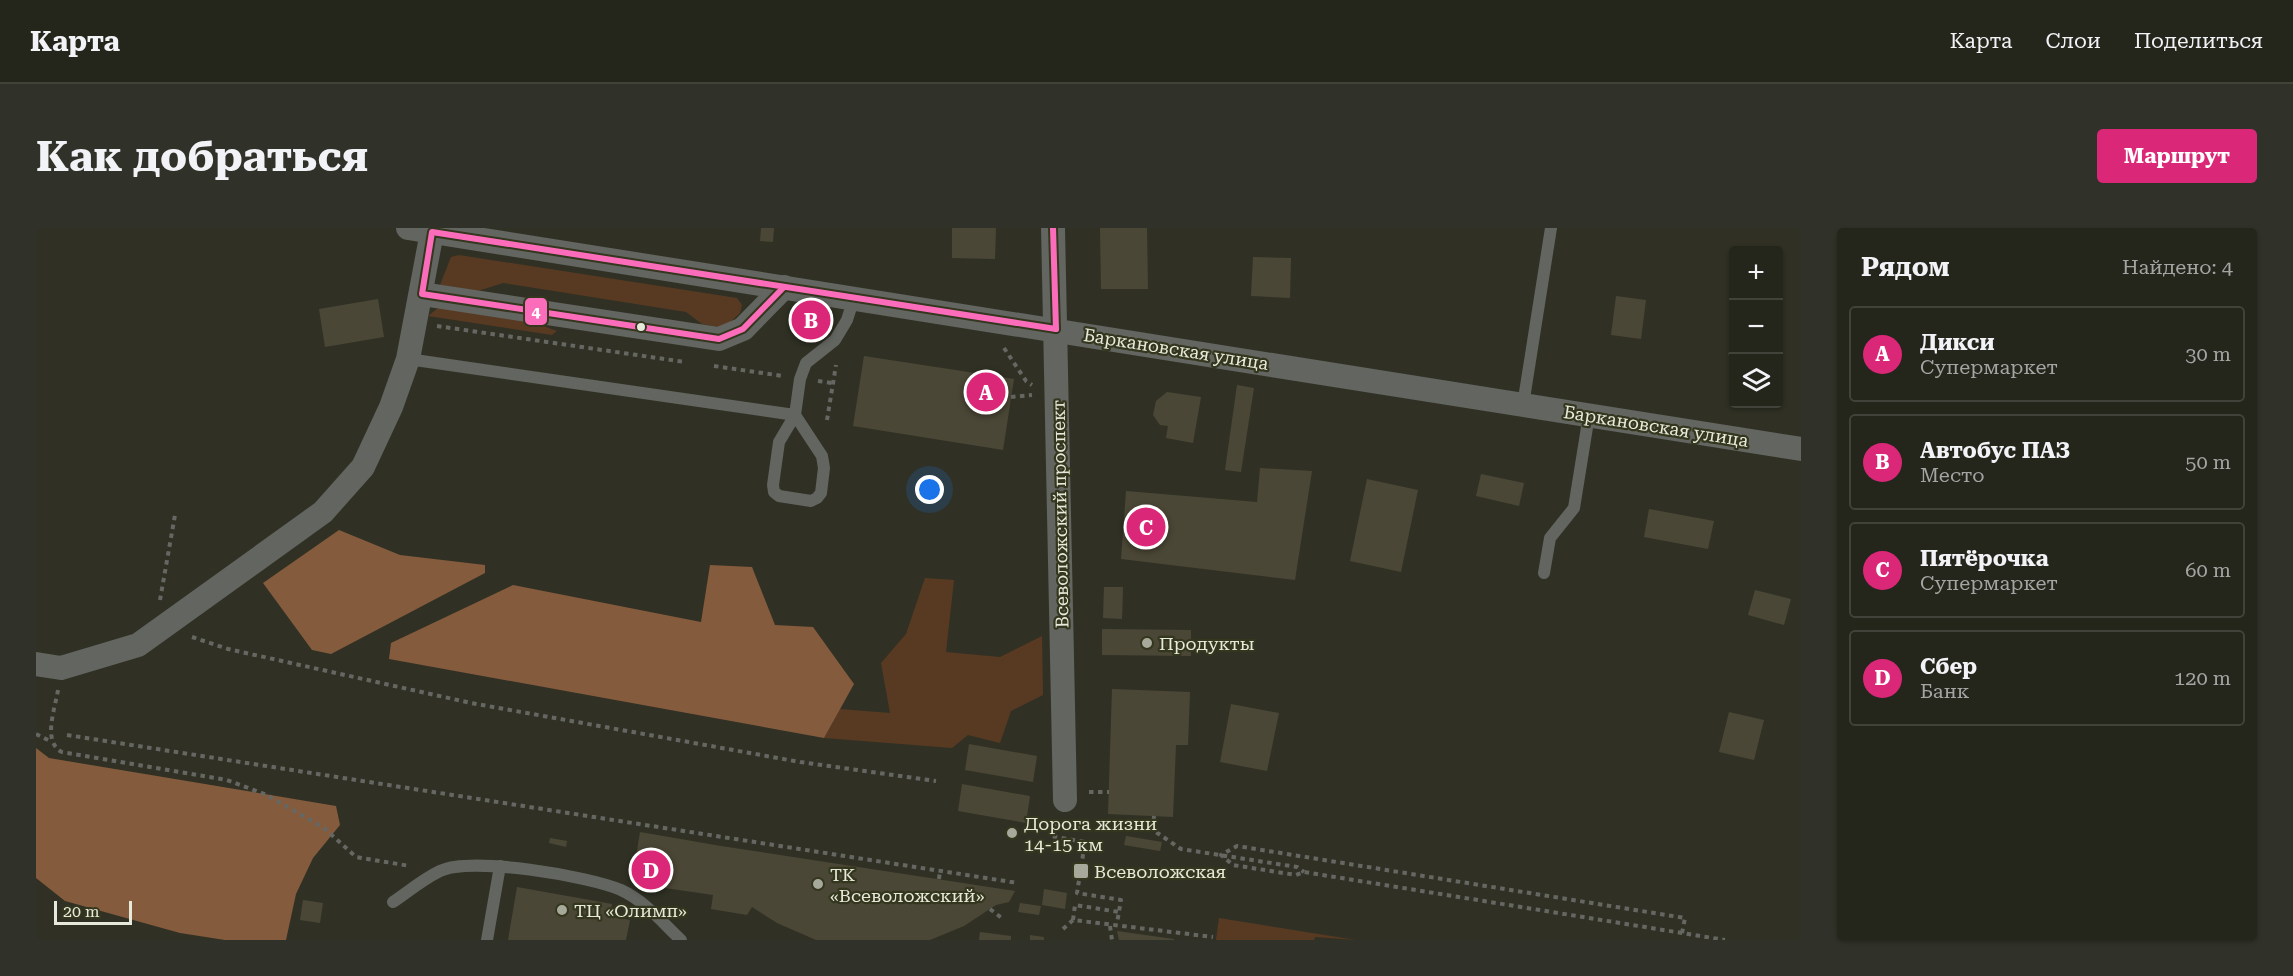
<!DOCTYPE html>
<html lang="ru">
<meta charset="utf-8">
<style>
body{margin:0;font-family:"Roboto Serif",serif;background:#303128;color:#f1f3f6}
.controls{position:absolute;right:18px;top:18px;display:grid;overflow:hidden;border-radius:6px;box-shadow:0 2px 4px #0004}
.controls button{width:54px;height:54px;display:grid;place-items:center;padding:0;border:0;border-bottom:2px solid #41423a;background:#24251b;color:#f1f3f6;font:30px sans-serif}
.scale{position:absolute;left:18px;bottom:15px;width:78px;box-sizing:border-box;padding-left:6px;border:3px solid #e7e9da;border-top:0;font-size:16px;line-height:21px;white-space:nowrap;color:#e7e9da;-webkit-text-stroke:4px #34371e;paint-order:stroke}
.you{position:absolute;left:894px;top:262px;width:21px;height:21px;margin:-15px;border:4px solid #fff;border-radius:50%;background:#1a73e8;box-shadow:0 0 0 9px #1a73e833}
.badge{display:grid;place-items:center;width:39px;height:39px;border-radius:50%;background:#db2777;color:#fff;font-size:20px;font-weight:700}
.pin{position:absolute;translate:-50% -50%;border:3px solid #fff;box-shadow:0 2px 6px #0006}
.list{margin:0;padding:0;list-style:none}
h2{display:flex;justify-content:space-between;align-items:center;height:78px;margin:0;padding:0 24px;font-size:26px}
h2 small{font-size:20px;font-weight:400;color:#a3a5a3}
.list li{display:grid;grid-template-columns:39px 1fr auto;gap:18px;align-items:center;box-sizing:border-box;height:96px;margin:0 12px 12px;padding:0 12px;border:2px solid #41423a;border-radius:6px}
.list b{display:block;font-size:22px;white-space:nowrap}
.list p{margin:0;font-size:20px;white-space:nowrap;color:#a3a5a3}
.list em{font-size:20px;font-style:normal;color:#a3a5a3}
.icon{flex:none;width:33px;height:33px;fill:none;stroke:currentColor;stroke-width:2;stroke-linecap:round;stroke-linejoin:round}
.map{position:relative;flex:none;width:1765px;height:712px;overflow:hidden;border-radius:6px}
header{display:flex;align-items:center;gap:36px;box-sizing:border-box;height:84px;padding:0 30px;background:#24251b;border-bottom:2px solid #41423a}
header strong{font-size:28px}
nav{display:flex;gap:33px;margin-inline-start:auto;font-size:21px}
.intro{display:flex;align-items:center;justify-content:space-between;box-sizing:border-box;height:144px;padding:0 36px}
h1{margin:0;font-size:42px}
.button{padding:15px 27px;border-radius:6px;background:#db2777;color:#fff;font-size:21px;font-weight:700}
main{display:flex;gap:36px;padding:0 36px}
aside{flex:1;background:#24251b;border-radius:6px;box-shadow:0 2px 4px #0004}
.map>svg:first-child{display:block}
.green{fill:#583a22}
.forest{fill:#855b3d}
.building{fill:#4b4736}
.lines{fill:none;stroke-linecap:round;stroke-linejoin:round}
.path{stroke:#666762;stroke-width:4;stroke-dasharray:4.5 4.5;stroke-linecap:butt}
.lane{stroke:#626560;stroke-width:12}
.street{stroke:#626560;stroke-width:24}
.bus-1-casing{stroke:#34371e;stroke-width:10}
.bus-1{stroke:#fb6dba;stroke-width:6}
.bus-dot{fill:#e7e9da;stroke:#34371e;stroke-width:2}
.poi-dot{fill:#a7a99a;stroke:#34371e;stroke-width:2}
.labels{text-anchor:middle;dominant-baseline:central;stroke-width:4.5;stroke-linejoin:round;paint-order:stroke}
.street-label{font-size:18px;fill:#e7e9da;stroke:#34371e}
.poi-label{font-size:18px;fill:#e7e9da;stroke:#34371e;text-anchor:start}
.line-badge{stroke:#34371e;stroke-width:2}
.badge-label{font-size:16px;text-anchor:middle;font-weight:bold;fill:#fff}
</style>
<header>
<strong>Карта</strong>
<nav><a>Карта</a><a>Слои</a><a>Поделиться</a></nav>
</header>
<div class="intro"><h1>Как добраться</h1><a class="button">Маршрут</a></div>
<main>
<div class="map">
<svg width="1765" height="712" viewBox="0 0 1765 712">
<rect width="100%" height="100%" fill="#303124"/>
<g class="green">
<polygon points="423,27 701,70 706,77 704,85 688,100 666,96 650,84 467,55 442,63 404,57 415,29"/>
<polygon points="402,80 491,92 521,103 516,107 392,88"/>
<polygon points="889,350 918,352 910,424 964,429 1006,408 1007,467 975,483 964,515 932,507 916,520 788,510 804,481 854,485 845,435 870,406"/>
<polygon points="1183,690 1320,712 1279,709 1278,712 1180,712"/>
</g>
<g class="forest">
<polygon points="303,302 364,327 449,337 449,345 295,426 276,422 227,355"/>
<polygon points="674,337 716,339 739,397 777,399 818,456 788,510 353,431 355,415 477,357 665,394"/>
<polygon points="0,520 13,530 300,578 304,597 277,630 260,666 250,712 189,712 144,705 29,673 0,650"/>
</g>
<g class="building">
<polygon points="725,0 738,0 737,14 724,13"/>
<polygon points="916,0 960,0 959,31 916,30"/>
<polygon points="1064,0 1111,0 1112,61 1065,61"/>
<polygon points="1217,29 1255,30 1254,70 1215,68"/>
<polygon points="1580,68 1610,72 1605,111 1575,107"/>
<polygon points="342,71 348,109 289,119 283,81"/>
<polygon points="759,82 776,85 774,100 757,97"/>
<polygon points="1697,108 1698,108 1698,128 1692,127"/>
<polygon points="828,128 978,151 967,222 817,198"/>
<polygon points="1201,157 1218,160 1205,244 1189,242"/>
<polygon points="1131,164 1165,169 1157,215 1130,210 1132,198 1124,197 1117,187 1120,173"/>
<polygon points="1224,240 1276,243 1259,352 1085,331 1090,263 1221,274"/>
<polygon points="1445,246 1488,255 1483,278 1440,268"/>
<polygon points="1331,251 1382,262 1365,344 1314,333"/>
<polygon points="1613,281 1678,293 1672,321 1608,309"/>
<polygon points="1068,359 1087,359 1086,391 1067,390"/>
<polygon points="1719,362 1755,371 1748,397 1712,387"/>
<polygon points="1066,401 1155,402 1155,428 1066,427"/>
<polygon points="1076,461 1154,464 1152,517 1140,517 1137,589 1072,586"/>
<polygon points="1195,476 1243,485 1231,543 1184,534"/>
<polygon points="1693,484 1728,492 1718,532 1683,524"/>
<polygon points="933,516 1001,528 997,554 929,542"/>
<polygon points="926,556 994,568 990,595 922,583"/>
<polygon points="604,604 685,618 979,663 973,674 960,677 928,698 894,712 780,712 741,695 716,679 711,687 675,681 677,667 629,660 630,653 597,648"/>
<polygon points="1090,608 1126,614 1124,623 1088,617"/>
<polygon points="514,610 531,613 530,619 513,615"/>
<polygon points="481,659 576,676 574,688 594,692 590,712 472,712"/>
<polygon points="1008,661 1031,665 1029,681 1006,677"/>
<polygon points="267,672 287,675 284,695 264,692"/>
<polygon points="984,675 1005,678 1003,687 982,684"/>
<polygon points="1081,703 1138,711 1138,712 1083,712"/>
<polygon points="944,704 975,708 975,712 943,712"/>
<polygon points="994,707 1008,709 1008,712 994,712"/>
</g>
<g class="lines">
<g class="path">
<polyline points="401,98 649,134"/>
<polyline points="968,120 990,153 996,157"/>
<polyline points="678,138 747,148"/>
<polyline points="782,153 796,155"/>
<polyline points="975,169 996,167"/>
<polyline points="791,192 800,137"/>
<polyline points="124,372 139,287"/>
<polyline points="156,409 192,421 435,475 764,534 900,553"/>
<path d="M22 462C19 481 6 514 26 524L191 552 231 567 288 600 320 629 374 638"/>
<polyline points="0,506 14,513"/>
<polyline points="31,507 982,655"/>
<polyline points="1053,564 1073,564"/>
<polyline points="1118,588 1117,602 1145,621 1261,639 1268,644"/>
<polyline points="1021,596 1017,596 1015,608 1049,614 1041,665 1085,672 1081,695"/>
<polyline points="1032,598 1052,601 1052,595"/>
<polyline points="903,651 904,642"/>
<polyline points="954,681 967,691"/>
<polyline points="1037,692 1039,677 1083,684"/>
<polyline points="1074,698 1076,712"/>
<polyline points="1027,701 1037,692 1177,709"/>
<polyline points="1646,705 1649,690 1201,618 1185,627 1197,637 1260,647 1268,644 1646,705 1689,712"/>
</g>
<g class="lane">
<polyline points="372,131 759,187 764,151 770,135 799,112 811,92 818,70"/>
<polyline points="1487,177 1515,0"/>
<polygon points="759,187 786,228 788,240 785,265 781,270 775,273 743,268 738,264 737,257 743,214"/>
<polyline points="1508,345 1514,310 1538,280 1553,187"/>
<path d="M357 674C372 664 387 651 404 643 435 628 552 648 585 662 609 673 626 694 645 712"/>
<polyline points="451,712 464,638"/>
</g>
<g class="street">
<polyline points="372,0 1765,221"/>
<polyline points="1017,0 1029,572"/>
<polyline points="386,66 683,111 707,101 748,59"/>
<polyline points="0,436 25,440 102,417 287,284 327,239 355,179 372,131 396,4"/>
</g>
<g class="bus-1-casing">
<g id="bus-1">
<polyline points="1017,0 1020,101"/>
<polyline points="748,59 707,101 683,111 386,66 396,4 1020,101"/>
</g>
</g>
<use href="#bus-1" class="bus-1"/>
</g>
<circle class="bus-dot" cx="605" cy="99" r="5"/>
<g class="poi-dot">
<circle cx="1111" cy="415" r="6"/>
<circle cx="976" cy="605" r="6"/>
<rect x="1037" y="635" width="16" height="16" rx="3"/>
<circle cx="782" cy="656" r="6"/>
<circle cx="526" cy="682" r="6"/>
</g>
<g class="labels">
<g class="street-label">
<text transform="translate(1140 121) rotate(9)">Баркановская улица</text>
<text transform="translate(1620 198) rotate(9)">Баркановская улица</text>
<text transform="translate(1024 286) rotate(-91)">Всеволожский проспект</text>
</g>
<g class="poi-label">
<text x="1123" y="415">Продукты</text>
<text x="988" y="595">Дорога жизни<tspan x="988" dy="21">14-15 км</tspan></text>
<text x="1058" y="643">Всеволожская</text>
<text x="794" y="646">ТК<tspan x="794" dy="21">«Всеволожский»</tspan></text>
<text x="538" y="682">ТЦ «Олимп»</text>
</g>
</g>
<rect class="line-badge" x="488" y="69" width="24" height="29" rx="6" fill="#fb6dba"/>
<g class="badge-label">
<text x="500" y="89">4</text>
</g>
</svg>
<div class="controls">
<button>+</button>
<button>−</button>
<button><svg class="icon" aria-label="layers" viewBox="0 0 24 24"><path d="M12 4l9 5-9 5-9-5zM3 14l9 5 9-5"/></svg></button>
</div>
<div class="scale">20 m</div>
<div class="you"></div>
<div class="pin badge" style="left:950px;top:164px">A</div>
<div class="pin badge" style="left:775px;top:92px">B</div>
<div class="pin badge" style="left:1110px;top:299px">C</div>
<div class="pin badge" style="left:615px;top:642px">D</div>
</div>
<aside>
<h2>Рядом<small>Найдено: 4</small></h2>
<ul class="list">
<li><span class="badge">A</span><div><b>Дикси</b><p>Супермаркет</p></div><em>30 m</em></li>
<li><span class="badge">B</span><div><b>Автобус ПАЗ</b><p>Место</p></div><em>50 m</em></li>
<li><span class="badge">C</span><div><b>Пятёрочка</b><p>Супермаркет</p></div><em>60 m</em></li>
<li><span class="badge">D</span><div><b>Сбер</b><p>Банк</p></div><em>120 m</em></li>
</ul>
</aside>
</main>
